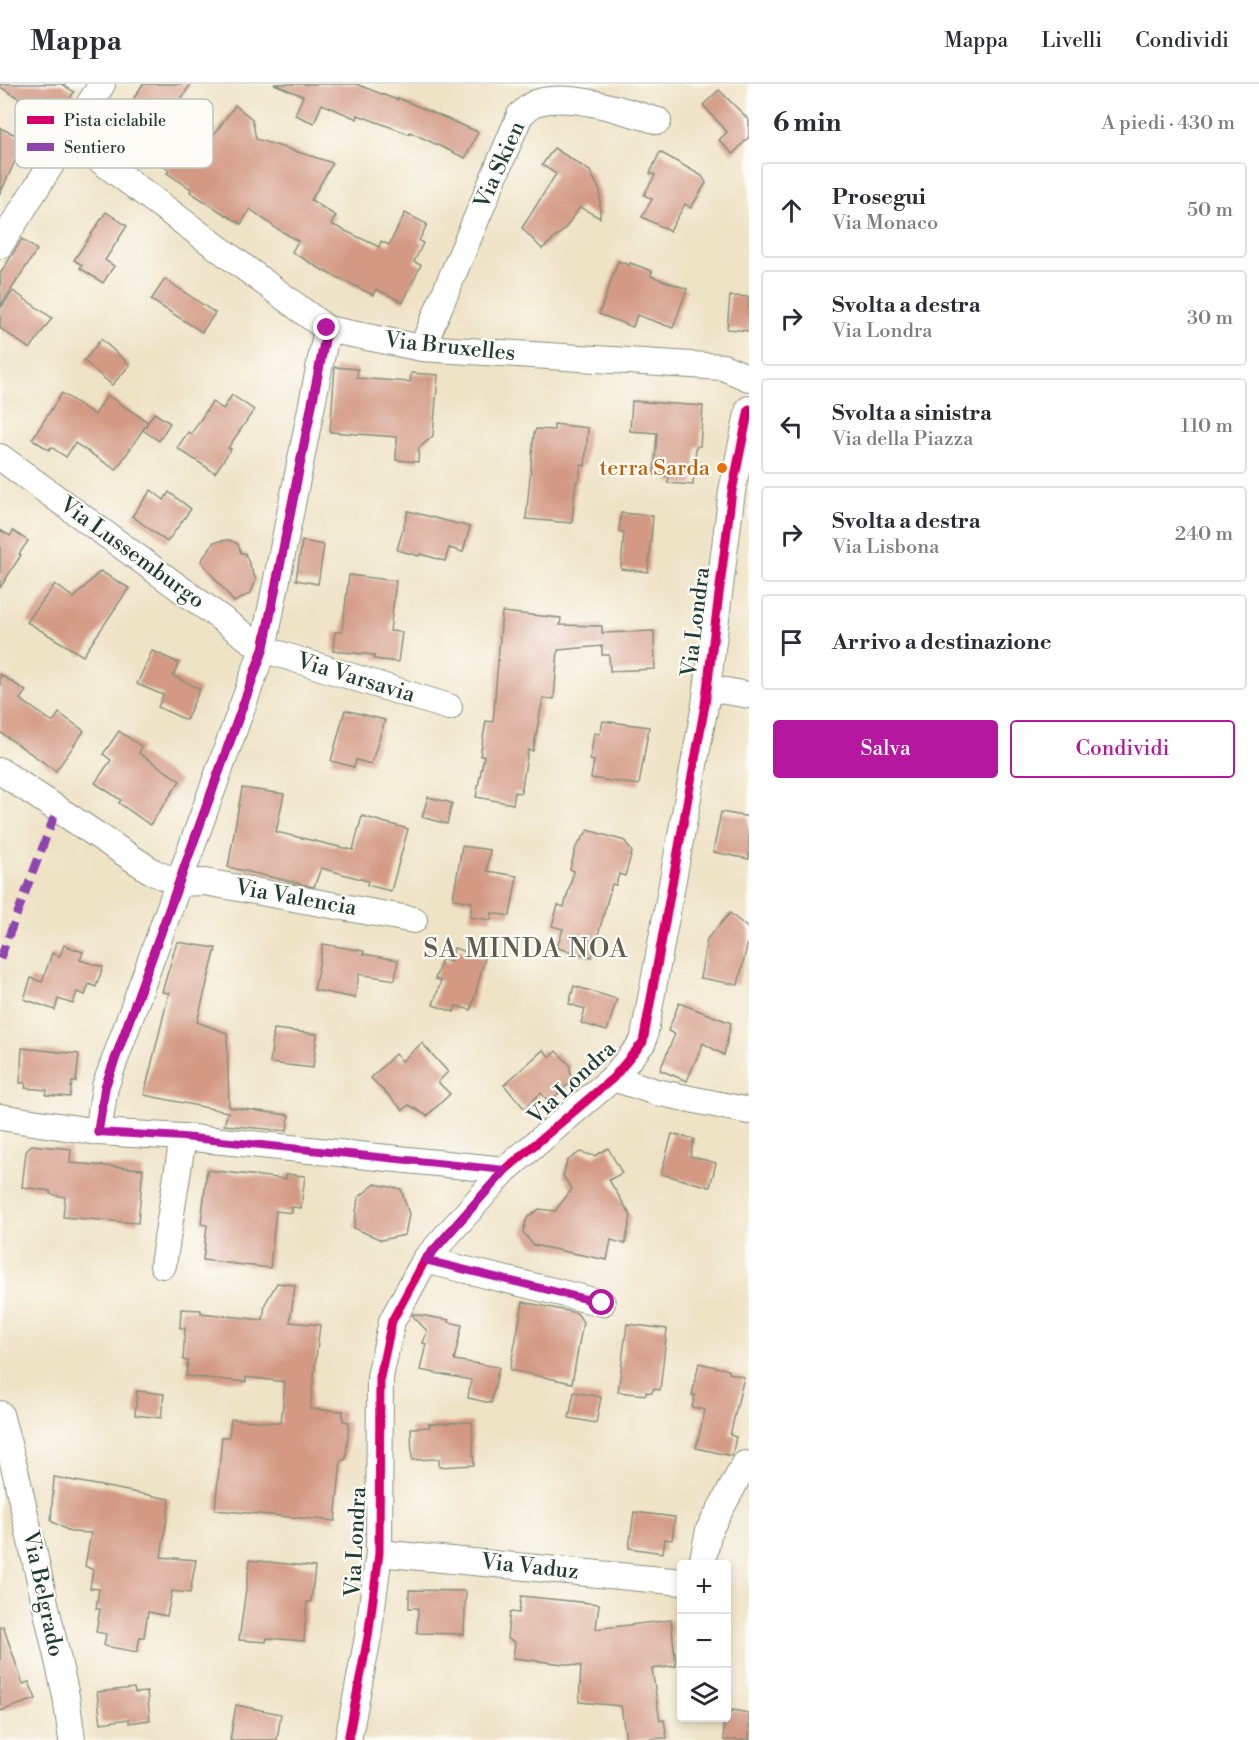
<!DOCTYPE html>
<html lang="it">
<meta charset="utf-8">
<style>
body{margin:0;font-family:"Libre Bodoni",serif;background:#f2f2f3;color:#2b2b33}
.controls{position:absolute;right:18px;bottom:18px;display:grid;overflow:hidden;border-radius:6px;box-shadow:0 3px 9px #0003}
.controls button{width:54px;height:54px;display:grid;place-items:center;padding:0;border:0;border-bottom:2px solid #e1e1e2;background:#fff;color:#2b2b33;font:30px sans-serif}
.stop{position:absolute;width:18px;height:18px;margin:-14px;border:4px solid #b5179e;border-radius:50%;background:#fff}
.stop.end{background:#b5179e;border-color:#fff;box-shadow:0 2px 6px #0008}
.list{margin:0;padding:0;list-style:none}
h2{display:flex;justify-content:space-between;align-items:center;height:78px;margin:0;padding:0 24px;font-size:26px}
h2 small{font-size:20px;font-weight:400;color:#7c7c81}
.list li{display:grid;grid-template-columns:39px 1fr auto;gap:18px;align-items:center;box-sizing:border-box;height:96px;margin:0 12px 12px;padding:0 12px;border:2px solid #e1e1e2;border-radius:6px}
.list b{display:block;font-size:22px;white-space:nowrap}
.list p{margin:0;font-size:20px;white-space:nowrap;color:#7c7c81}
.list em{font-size:20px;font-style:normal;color:#7c7c81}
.actions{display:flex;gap:12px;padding:18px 24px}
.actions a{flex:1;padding:14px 0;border:2px solid #b5179e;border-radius:6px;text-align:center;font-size:21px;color:#b5179e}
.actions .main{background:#b5179e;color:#fff}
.icon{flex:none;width:33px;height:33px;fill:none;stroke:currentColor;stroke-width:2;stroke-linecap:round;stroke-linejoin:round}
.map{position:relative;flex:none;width:749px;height:1656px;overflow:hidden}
header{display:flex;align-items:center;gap:36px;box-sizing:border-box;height:84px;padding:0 30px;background:#fff;border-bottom:2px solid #e1e1e2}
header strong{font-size:28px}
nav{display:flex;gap:33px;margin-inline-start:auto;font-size:21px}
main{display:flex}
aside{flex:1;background:#fff}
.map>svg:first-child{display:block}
.building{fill:#d39983}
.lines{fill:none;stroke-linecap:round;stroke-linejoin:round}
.street-casing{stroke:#87907d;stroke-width:28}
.street{stroke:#fff;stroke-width:26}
.quiet{stroke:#8e44ad;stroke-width:8;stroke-dasharray:15 8;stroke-linecap:butt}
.cycleway-casing{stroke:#fdfcf7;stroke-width:13}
.cycleway{stroke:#d6006c;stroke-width:9}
.route{stroke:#b5179e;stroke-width:8}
.food-dot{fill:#e8710a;stroke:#fdfcf7;stroke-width:2}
.labels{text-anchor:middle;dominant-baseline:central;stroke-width:4.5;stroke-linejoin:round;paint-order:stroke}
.street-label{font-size:22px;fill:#1f3d34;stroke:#fdfcf7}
.food-label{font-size:22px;fill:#c56008;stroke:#fdfcf7;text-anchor:end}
.quarter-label{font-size:26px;letter-spacing:1.5px;fill:#5e5d50;stroke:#fdfcf7}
.key{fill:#fdfcf7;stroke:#bac3bc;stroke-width:1.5}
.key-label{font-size:16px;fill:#1f3d34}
</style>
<header>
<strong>Mappa</strong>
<nav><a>Mappa</a><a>Livelli</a><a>Condividi</a></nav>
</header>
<main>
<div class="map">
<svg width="749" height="1656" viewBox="0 0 749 1656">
<rect width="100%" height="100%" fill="#fdfcf7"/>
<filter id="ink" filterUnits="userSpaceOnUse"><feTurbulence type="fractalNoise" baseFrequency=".0167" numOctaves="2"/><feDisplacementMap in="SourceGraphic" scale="12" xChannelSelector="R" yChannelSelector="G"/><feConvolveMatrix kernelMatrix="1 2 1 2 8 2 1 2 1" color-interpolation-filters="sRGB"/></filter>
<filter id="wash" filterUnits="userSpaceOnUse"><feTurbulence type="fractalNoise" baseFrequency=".008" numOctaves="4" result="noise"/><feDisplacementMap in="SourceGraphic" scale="24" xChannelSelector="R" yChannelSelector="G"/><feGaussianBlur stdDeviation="1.35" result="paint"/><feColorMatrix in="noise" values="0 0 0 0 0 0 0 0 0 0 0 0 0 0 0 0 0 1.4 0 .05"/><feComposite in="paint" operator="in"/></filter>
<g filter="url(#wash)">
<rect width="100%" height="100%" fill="#efe3c6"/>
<g id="blocks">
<g class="building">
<polygon points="0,0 62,0 74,8 56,36 0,3"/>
<polygon points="143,0 191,0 165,39 203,66 235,21 252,35 256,55 333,79 311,116 336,132 331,140 379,163 381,157 389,161 405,129 427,140 419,157 423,159 414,178 421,181 403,218 376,205 373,211 324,187 292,168 298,157 276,144 250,125 241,140 221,128 190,108 191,105 167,89 169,86 112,48"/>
<polygon points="274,0 356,0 397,16 398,14 478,48 465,74 410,48 409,50 358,31 357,35 322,20 314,39 295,31 303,12"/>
<polygon points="719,6 749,36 749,53 733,70 719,56 727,48 703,21"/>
<polygon points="0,44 25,55 0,110"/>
<polygon points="554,64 590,87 600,107 600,134 580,123 564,146 542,165 522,144 556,90 542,81"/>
<polygon points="660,68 702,92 706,99 691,124 685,120 670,147 642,133 652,115 644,111 655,91 650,89"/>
<polygon points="106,128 127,142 105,176 114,182 103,199 80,184 82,181 74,176"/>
<polygon points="22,155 37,166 1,221 0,190"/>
<polygon points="618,177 629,181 630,179 652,187 651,192 687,205 673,244 637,231 633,243 599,230"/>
<polygon points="165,195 215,229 202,248 151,216"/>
<polygon points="13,207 52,234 30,265 0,244 0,225"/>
<polygon points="730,212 749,213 749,247 727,245"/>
<polygon points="101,255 130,281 112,301 84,277"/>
<polygon points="335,283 358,285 357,294 410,298 411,289 438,291 433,352 419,364 418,378 396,376 397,353 330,348"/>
<polygon points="62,309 95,331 107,311 148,338 116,386 75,359 66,373 51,363 49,366 32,355"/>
<polygon points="232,311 254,326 228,364 231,365 215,389 177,364 188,348 191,350 212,318 223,325"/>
<polygon points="632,317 703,322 700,362 696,363 693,401 668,399 669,392 654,391 657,349 630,347"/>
<polygon points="154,329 170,339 159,357 143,346"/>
<polygon points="554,340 588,344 585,382 581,381 579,398 576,397 572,439 526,435 534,350 536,345 554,346"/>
<polygon points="151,406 164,416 169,408 191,425 167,458 132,432"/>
<polygon points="408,427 470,443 463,468 449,464 445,477 420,470 419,472 397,466"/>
<polygon points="621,429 653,432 648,488 621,485 624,448 619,448"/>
<polygon points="0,446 10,452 13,447 28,457 19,470 21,471 0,504"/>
<polygon points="229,456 238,460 241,469 245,469 256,496 251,509 234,518 201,477 214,458"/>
<polygon points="302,457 324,461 318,500 296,496"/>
<polygon points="100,487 129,504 83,572 27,538 55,500 74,514"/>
<polygon points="349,491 396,497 390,547 402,548 398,578 374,575 374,571 333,567 335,548 342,548"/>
<polygon points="502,528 561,534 560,541 602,542 602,549 654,547 655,585 610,587 609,571 602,571 602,562 558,566 554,615 543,614 533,667 528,666 521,709 515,708 513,720 476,713 484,672 480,672 486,637 493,638"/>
<polygon points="152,567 179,579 173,592 200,605 186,636 158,623 163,611 137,600"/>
<polygon points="0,590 26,607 20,615 53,638 59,629 84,647 56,687 0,648"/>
<polygon points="345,626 385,636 371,680 356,676 354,683 331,677"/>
<polygon points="603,637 649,643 639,701 591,694 594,677 590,676 594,649 600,650"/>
<polygon points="119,647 142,663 139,669 180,697 150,741 119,719 121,716 95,699 111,676 103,670"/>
<polygon points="242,704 284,710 276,748 353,766 362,732 408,745 391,807 367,801 368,797 321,784 314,803 228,783"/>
<polygon points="428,713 452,719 447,740 422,733"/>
<polygon points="721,728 749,733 749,775 713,768"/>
<polygon points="588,746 625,757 632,768 625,792 619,790 616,801 612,800 592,873 557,864 563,845 552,842 558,821 564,823 574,787 570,785 576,763"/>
<polygon points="462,762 490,766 487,787 517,792 510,832 492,829 491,836 470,833 472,818 453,815"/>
<polygon points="730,829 749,845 749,854 738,901 700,894 707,855"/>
<polygon points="177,858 216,864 197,938 227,949 229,1023 289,1031 287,1047 224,1041 228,1028 144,1011 169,909 162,908"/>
<polygon points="323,860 364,867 363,870 398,876 395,896 359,890 355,914 314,906"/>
<polygon points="64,861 83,868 80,876 103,883 96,903 89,900 85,911 77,908 73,920 58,915 55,926 24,915 31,894 42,898 52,869 60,872"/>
<polygon points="454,864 485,874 471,926 456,922 454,928 433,921 441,897 435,895 442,875 450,878"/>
<polygon points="574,902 617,915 607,947 581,939 585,925 569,920"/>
<polygon points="679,919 731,939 724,971 703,959 687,997 660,986 675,950 668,947"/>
<polygon points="274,945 317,950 313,984 270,979"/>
<polygon points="422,959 448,988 438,998 450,1010 427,1032 409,1021 403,1026 371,994 395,970 402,977"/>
<polygon points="22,964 79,970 76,998 72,998 70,1013 46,1011 47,1006 25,1004 26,999 20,999"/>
<polygon points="543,966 550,973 556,967 570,981 571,998 549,1018 541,1009 524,1024 504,1001"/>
<polygon points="672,1050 694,1055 690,1072 716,1079 710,1103 661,1090"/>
<polygon points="31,1061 71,1065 70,1079 143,1085 138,1139 63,1133 65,1113 50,1110 50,1107 22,1103 26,1068"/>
<polygon points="608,1064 622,1089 609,1096 631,1132 625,1160 611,1156 607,1176 533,1161 523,1148 527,1134 539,1125 555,1127 572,1105 563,1092 567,1077 580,1068 595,1072"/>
<polygon points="207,1086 286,1095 286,1090 305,1092 301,1124 292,1123 292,1129 276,1127 270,1184 203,1176 207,1141 201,1140"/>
<polygon points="375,1100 401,1105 409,1130 405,1151 381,1156 354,1144 358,1114"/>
<polygon points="277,1199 295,1201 290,1238 320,1241 310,1325 343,1327 343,1337 349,1338 346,1375 341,1377 335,1437 215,1426 222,1353 229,1353 231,1335 281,1339 285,1298 246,1293 246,1298 186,1292 188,1277 183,1276 185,1244 180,1244 181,1225 201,1226 201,1229 263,1236 265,1220"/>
<polygon points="523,1218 577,1229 583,1238 572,1299 510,1286"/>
<polygon points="413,1230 449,1236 449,1238 462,1241 454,1276 499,1283 491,1319 468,1314 471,1296 420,1286 426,1260 423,1259 427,1247 412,1231"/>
<polygon points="627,1240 667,1245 660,1306 653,1305 652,1309 646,1308 646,1311 618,1308"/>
<polygon points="699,1279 729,1286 729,1289 744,1293 730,1351 736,1353 732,1372 696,1364 705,1326 692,1323 695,1311 692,1311"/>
<polygon points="137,1307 164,1310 161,1334 135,1331"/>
<polygon points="574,1308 601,1313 596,1339 569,1334"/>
<polygon points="472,1338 474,1381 439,1383 439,1375 412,1376 411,1344 430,1343 429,1340"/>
<polygon points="54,1393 170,1415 161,1473 196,1476 190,1509 172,1507 167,1532 148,1528 144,1553 140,1553 137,1568 104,1562 106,1550 96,1548 100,1525 96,1525 99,1505 90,1504 93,1486 85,1482 91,1449 71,1448 51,1437"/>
<polygon points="634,1428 675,1433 672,1456 665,1455 663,1469 629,1464"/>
<polygon points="250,1476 315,1483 311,1518 307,1518 304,1557 267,1554 266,1558 239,1556"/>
<polygon points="409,1506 466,1507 464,1550 417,1549 418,1524 409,1524"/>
<polygon points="521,1512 599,1520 596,1545 671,1536 676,1582 652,1585 660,1637 664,1636 667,1654 626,1656 621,1622 579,1618 581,1582 513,1574 515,1558 507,1554 510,1528 519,1529"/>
<polygon points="3,1542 23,1600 29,1598 36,1615 0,1627 0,1543"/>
<polygon points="134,1604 135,1609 147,1608 150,1636 129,1639 129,1635 101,1639 97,1608"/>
<polygon points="236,1621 281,1630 277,1656 230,1656"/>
<polygon points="733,1626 749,1629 749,1656 724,1656 723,1635"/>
</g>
</g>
</g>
<g filter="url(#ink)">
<use href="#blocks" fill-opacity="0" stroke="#87907d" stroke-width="1.5"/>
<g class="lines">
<g class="street-casing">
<g id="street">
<polyline points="69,53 327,245 422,264 723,283 749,294"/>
<polyline points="0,161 102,0"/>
<path d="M422 264 520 31C525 27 532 19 539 18 573 9 625 27 658 37"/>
<polyline points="0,373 263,565 449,623"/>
<polyline points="708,604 749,611"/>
<polyline points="0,687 153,788 178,799 205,798 414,836"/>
<polyline points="613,994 656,1008 749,1027"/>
<polyline points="0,1033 98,1048 183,1053 505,1086"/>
<polyline points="98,1048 105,1003 263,565 327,245"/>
<polyline points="425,1176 602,1219"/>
<polyline points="163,1181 183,1053"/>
<polyline points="0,1330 15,1386 66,1612 72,1656"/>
<polyline points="379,1469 682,1498"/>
<polyline points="702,1480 709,1446 745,1380"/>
<polyline points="348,1656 368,1553 379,1469 380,1293 392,1237 425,1176 505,1086 613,994 643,958 705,621 732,407 749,325"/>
</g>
</g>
<use href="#street" class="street"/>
<polyline class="quiet" points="0,875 57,725"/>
<g class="cycleway-casing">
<g id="cycleway">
<polyline points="98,1048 105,1003 263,565 327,245"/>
<polyline points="348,1656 368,1553 379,1469 380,1293 392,1237 425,1176 505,1086 613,994 643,958 705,621 732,407 749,325"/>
</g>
</g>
<use href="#cycleway" class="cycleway"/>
</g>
</g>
<g class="lines" filter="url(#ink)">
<polyline class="route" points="327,244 264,565 105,1003 98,1048 183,1053 505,1086 425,1176 602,1219"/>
</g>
<circle class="food-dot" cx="722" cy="384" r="6"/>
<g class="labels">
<g class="street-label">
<text transform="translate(500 81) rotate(-66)">Via Skien</text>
<text transform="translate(450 263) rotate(6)">Via Bruxelles</text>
<text transform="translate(132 469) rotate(36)">Via Lussemburgo</text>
<text transform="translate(696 538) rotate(-83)">Via Londra</text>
<text transform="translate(356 594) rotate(17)">Via Varsavia</text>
<text transform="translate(296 814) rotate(10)">Via Valencia</text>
<text transform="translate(572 999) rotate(-43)">Via Londra</text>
<text transform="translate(356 1458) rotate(-87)">Via Londra</text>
<text transform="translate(530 1483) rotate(6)">Via Vaduz</text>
<text transform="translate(43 1510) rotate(78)">Via Belgrado</text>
</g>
<g class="food-label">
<text x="710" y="384">terra Sarda</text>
</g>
<g class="quarter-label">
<text x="526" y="865">SA MINDA NOA</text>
</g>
</g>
<rect x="15" y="15" width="198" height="69" rx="9" class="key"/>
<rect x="27" y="32" width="27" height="8" fill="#d6006c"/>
<rect x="27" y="59" width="27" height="8" fill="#8e44ad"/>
<g class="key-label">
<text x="64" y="42">Pista ciclabile</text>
<text x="64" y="69">Sentiero</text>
</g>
</svg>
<div class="controls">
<button>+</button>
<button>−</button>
<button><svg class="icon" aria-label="layers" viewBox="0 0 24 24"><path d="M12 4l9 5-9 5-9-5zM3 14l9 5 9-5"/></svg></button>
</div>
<div class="stop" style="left:602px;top:1219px"></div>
<div class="stop end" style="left:327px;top:244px"></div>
</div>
<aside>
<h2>6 min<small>A piedi · 430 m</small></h2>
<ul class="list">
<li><svg class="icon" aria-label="ahead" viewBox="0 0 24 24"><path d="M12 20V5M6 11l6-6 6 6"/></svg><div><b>Prosegui</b><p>Via Monaco</p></div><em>50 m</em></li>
<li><svg class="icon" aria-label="right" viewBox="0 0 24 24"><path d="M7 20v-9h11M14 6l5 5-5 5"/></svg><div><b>Svolta a destra</b><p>Via Londra</p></div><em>30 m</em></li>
<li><svg class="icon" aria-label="left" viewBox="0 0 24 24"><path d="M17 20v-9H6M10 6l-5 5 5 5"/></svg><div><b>Svolta a sinistra</b><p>Via della Piazza</p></div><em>110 m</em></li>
<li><svg class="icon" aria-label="right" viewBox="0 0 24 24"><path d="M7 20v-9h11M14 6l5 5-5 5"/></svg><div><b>Svolta a destra</b><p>Via Lisbona</p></div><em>240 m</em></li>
<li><svg class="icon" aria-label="arrive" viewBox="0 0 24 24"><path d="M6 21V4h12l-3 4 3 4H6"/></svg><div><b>Arrivo a destinazione</b></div></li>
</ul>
<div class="actions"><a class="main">Salva</a><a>Condividi</a></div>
</aside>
</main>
